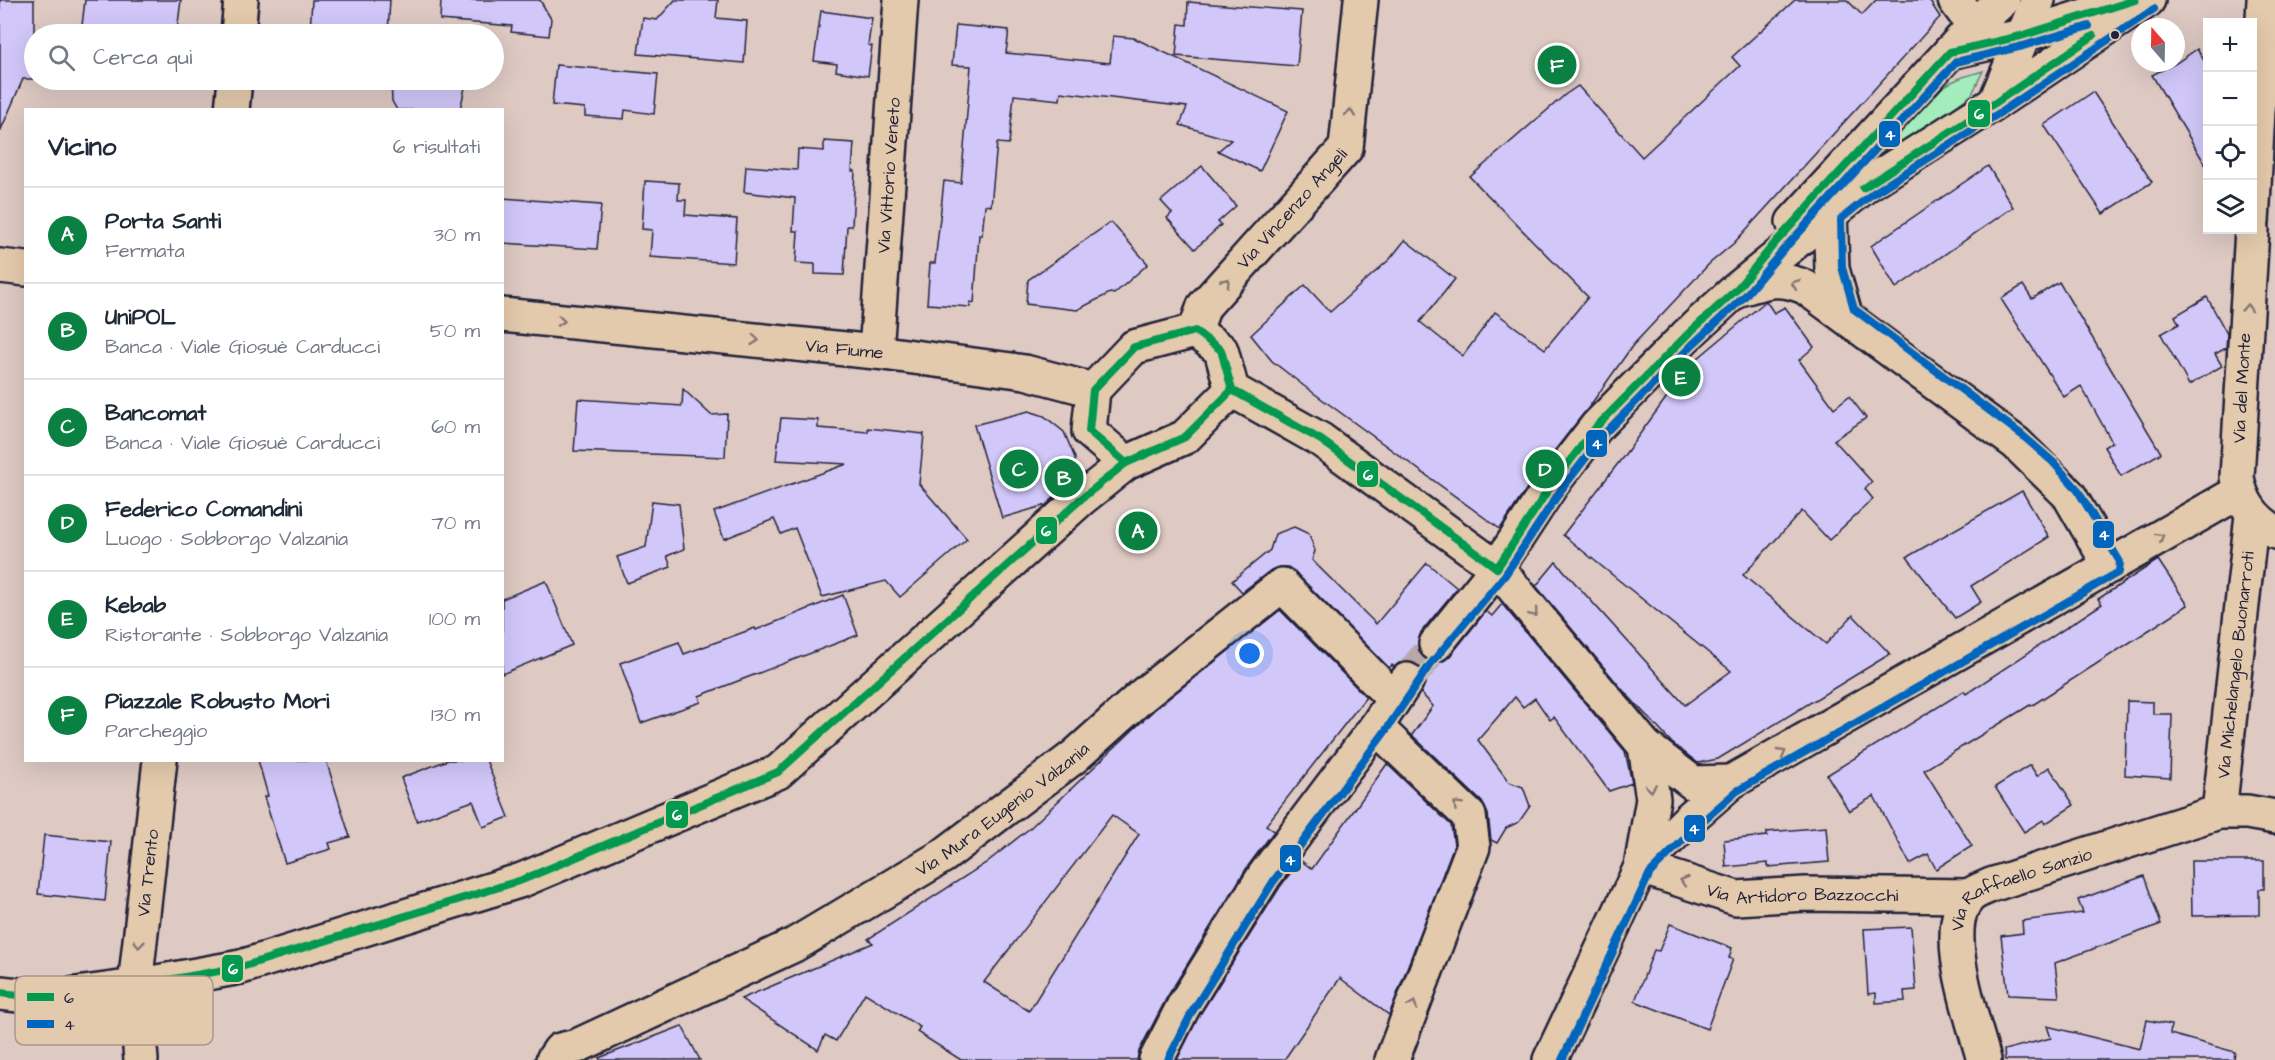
<!DOCTYPE html>
<html lang="it">
<meta charset="utf-8">
<style>
body{margin:0;font-family:"Architects Daughter",sans-serif;background:#f2f2f3;color:#1f2937}
.controls{position:absolute;right:18px;top:18px;display:grid;overflow:hidden;border-radius:0px;box-shadow:0 6px 24px #0002}
.controls button{width:54px;height:54px;display:grid;place-items:center;padding:0;border:0;border-bottom:2px solid #e0e1e3;background:#fff;color:#1f2937;font:30px sans-serif}
.compass{position:absolute;left:2131px;top:18px;width:54px;height:54px;border-radius:50%;background:#fff;box-shadow:0 6px 24px #0002;rotate:340deg}
.you{position:absolute;left:1250px;top:654px;width:21px;height:21px;margin:-15px;border:4px solid #fff;border-radius:50%;background:#1a73e8;box-shadow:0 0 0 9px #1a73e833}
.badge{display:grid;place-items:center;width:39px;height:39px;border-radius:50%;background:#0b8043;color:#fff;font-size:20px;font-weight:700}
.pin{position:absolute;translate:-50% -50%;border:3px solid #fff;box-shadow:0 2px 6px #0006}
.list{margin:0;padding:0;list-style:none}
h2{display:flex;justify-content:space-between;align-items:center;height:78px;margin:0;padding:0 24px;font-size:26px}
h2 small{font-size:20px;font-weight:400;color:#747a83}
.list li{display:grid;grid-template-columns:39px 1fr auto;gap:18px;align-items:center;box-sizing:border-box;height:96px;padding:0 24px;border-top:2px solid #e0e1e3}
.list b{display:block;font-size:22px;white-space:nowrap}
.list p{margin:0;font-size:20px;white-space:nowrap;color:#747a83}
.list em{font-size:20px;font-style:normal;color:#747a83}
.icon{flex:none;width:33px;height:33px;fill:none;stroke:currentColor;stroke-width:2;stroke-linecap:round;stroke-linejoin:round}
.map{position:relative;flex:none;width:2275px;height:1060px;overflow:hidden}
.search{position:absolute;background:#fff;box-shadow:0 6px 24px #0002;left:24px;top:24px;width:480px;height:66px;display:flex;align-items:center;gap:15px;box-sizing:border-box;padding:0 21px;border-radius:33px;color:#747a83;font-size:22px}
.panel{position:absolute;background:#fff;box-shadow:0 6px 24px #0002;left:24px;top:108px;width:480px;height:654px;border-radius:0px}
.map>svg:first-child{display:block}
.green{fill:#a3ecbb;stroke:#62877b;stroke-width:1.5}
.building{fill:#d1c7f9;stroke:#22223b;stroke-width:1.5;fill-rule:evenodd}
.lines{fill:none;stroke-linecap:round;stroke-linejoin:round}
.minor-tunnel{stroke:#b8a8a8;stroke-width:33;stroke-dasharray:33 16;stroke-linecap:butt}
.minor-casing{stroke:#22223b;stroke-width:38}
.minor{stroke:#e4caac;stroke-width:33}
.bus-1-casing{stroke:#e4caac;stroke-width:12}
.bus-2-casing{stroke:#e4caac;stroke-width:12}
.bus-1{stroke:#03994f;stroke-width:8}
.bus-2{stroke:#0065bd;stroke-width:8}
.oneway{stroke:#837674}
.bus-dot{fill:#22223b;stroke:#e4caac;stroke-width:2}
.labels{text-anchor:middle;dominant-baseline:central;stroke-width:4.5;stroke-linejoin:round;paint-order:stroke}
.street-label{font-size:18px;fill:#22223b;stroke:#e4caac}
.key{fill:#e4caac;stroke:#aa988a;stroke-width:1.5}
.key-label{font-size:16px;fill:#22223b}
.line-badge{stroke:#e4caac;stroke-width:2}
.badge-label{font-size:16px;text-anchor:middle;font-weight:bold;fill:#fff}
</style>
<div class="map">
<svg width="2275" height="1060" viewBox="0 0 2275 1060">
<rect width="100%" height="100%" fill="#dec9c3"/>
<filter id="ink" filterUnits="userSpaceOnUse"><feTurbulence type="fractalNoise" baseFrequency=".0167" numOctaves="2"/><feDisplacementMap in="SourceGraphic" scale="12" xChannelSelector="R" yChannelSelector="G"/><feConvolveMatrix kernelMatrix="1 2 1 2 8 2 1 2 1" color-interpolation-filters="sRGB"/></filter>
<g filter="url(#ink)">
<path class="green" d="M1983 71 1972 94 1854 182C1881 144 1912 100 1956 80 1964 76 1974 74 1983 71Z"/>
<g class="building">
<polygon points="0,0 34,0 34,79 23,79 0,132"/>
<polygon points="85,0 181,0 177,31 150,27 149,34 81,34"/>
<polygon points="312,0 390,0 388,33 340,30 340,34 310,32"/>
<polygon points="441,0 540,0 551,19 549,36 511,32 512,26 440,20"/>
<polygon points="675,0 718,0 716,18 747,21 744,63 638,54 643,18 657,20"/>
<polygon points="1795,0 1847,0 1862,15 1876,0 1929,0 1940,17 1734,243 1709,264 1633,345 1589,407 1537,473 1500,529 1304,386 1272,361 1251,335 1305,285 1330,312 1390,259 1405,240 1455,279 1420,322 1463,356 1495,312 1545,349 1588,297 1470,177 1566,94 1578,86 1642,157 1740,66 1732,57"/>
<polygon points="1188,2 1302,11 1297,66 1176,56 1179,24 1187,25"/>
<polygon points="821,11 872,18 868,45 872,46 868,76 836,71 837,64 814,61"/>
<polygon points="956,25 1009,30 1006,53 1110,63 1113,36 1134,38 1288,111 1260,171 1218,151 1231,140 1180,125 1187,107 1061,92 1060,100 1014,95 1009,144 997,143 991,206 985,205 982,235 979,235 974,303 970,302 970,307 927,304 930,263 935,263 944,181 961,183 971,66 952,65"/>
<polygon points="2197,49 2208,67 2208,169 2152,75 2176,63"/>
<polygon points="556,65 658,74 654,114 625,110 624,119 585,116 585,108 552,105"/>
<polygon points="391,80 450,80 466,83 460,110 397,110 392,101"/>
<polygon points="2093,92 2152,182 2103,214 2044,125"/>
<polygon points="824,141 854,143 852,171 855,171 852,226 847,226 844,275 815,274 815,264 796,263 798,231 793,231 795,198 744,192 746,166 797,170 798,149 824,151"/>
<polygon points="1202,166 1236,206 1218,222 1221,225 1195,249 1167,218 1172,213 1161,201"/>
<polygon points="1988,166 2013,207 1896,288 1871,246"/>
<polygon points="645,181 679,183 678,200 686,200 685,215 737,219 734,263 650,257 652,230 642,229"/>
<polygon points="502,198 601,205 597,249 502,243"/>
<polygon points="1111,222 1148,264 1114,294 1110,293 1077,310 1026,304 1028,280"/>
<polygon points="2059,282 2161,453 2121,476 2104,447 2112,442 2081,386 2064,397 2001,299 2023,285 2032,299"/>
<polygon points="2207,297 2227,334 2226,348 2215,354 2222,366 2189,385 2161,334 2179,324 2175,316"/>
<polygon points="1766,301 1774,313 1785,307 1814,347 1799,360 1834,408 1849,396 1866,418 1834,440 1872,482 1865,489 1873,499 1829,540 1802,511 1743,575 1826,644 1853,615 1890,654 1718,759 1698,763 1672,743 1621,688 1536,586 1556,562 1685,705 1731,671 1563,535 1623,457 1691,364"/>
<polygon points="683,389 711,415 727,414 725,457 574,451 578,399 682,406"/>
<polygon points="1029,411 1044,416 1064,432 1075,458 1074,474 1070,483 1046,505 1002,518 974,425"/>
<polygon points="781,418 818,420 818,428 868,432 868,428 924,434 919,484 967,539 900,597 886,581 822,597 795,528 781,534 774,519 724,539 714,512 847,464 776,460"/>
<polygon points="2022,491 2049,537 1971,586 1981,602 1955,618 1907,557"/>
<polygon points="652,501 679,504 684,549 667,556 671,567 627,583 617,557 646,547"/>
<polygon points="1294,527 1309,534 1315,551 1312,560 1376,624 1427,563 1457,588 1421,632 1418,641 1419,651 1424,658 1433,662 1442,662 1450,656 1486,611 1492,616 1502,604 1625,751 1632,783 1609,791 1554,717 1550,720 1535,698 1523,707 1515,697 1478,740 1509,782 1523,787 1530,806 1519,822 1506,828 1497,843 1491,840 1488,814 1482,802 1412,735 1433,706 1421,693 1426,681 1423,671 1418,665 1408,661 1399,663 1394,667 1392,665 1389,668 1295,572 1288,567 1279,567 1271,570 1242,592 1232,581 1270,550 1275,534"/>
<polygon points="2158,560 2188,605 2031,706 2030,705 1924,770 1972,846 1936,869 1928,854 1910,864 1874,796 1849,811 1827,775 1964,691 1966,694 2102,604 2098,599"/>
<polygon points="546,581 572,645 502,674 502,599"/>
<polygon points="843,595 858,635 699,696 701,702 641,723 620,663 679,642 684,654 755,628 756,630"/>
<path d="M1280 610 1366 697 1266 825 1274 831 1248 866 1167 997 1139 1051 1137 1060H961L917 1032 920 1027 865 993 836 1041 825 1035 818 1050 741 999 873 943 868 939 986 863 1030 828 1155 709ZM1112 815 1139 834 1029 1011 984 982Z"/>
<polygon points="2127,701 2153,702 2153,714 2172,714 2170,778 2125,775"/>
<polygon points="258,760 326,760 350,837 329,843 331,849 285,863 264,797 268,796"/>
<polygon points="448,760 486,760 509,817 483,827 473,801 417,821 401,778"/>
<polygon points="1387,764 1451,825 1454,845 1389,1015 1340,978 1284,1060 1177,1060 1199,1016 1280,887 1300,860 1312,869"/>
<polygon points="2030,765 2037,776 2049,767 2074,805 2045,824 2043,820 2024,832 1995,787"/>
<polygon points="1826,827 1829,862 1768,867 1768,863 1726,867 1724,840 1767,836 1767,832"/>
<polygon points="44,835 111,842 105,901 38,894"/>
<polygon points="2191,861 2264,861 2264,889 2259,889 2259,915 2192,916"/>
<polygon points="2144,876 2161,924 2055,963 2059,997 2008,995 2001,936 2023,933 2022,921 2083,913 2078,900"/>
<polygon points="1670,924 1732,948 1729,958 1733,959 1707,1029 1635,1001 1654,950 1659,951"/>
<polygon points="1911,927 1916,990 1904,991 1905,1001 1876,1003 1876,993 1868,994 1864,929"/>
<polygon points="2147,1020 2171,1025 2170,1034 2235,1052 2234,1060 2005,1060 2004,1050 2051,1038 2047,1026 2140,1049"/>
<polygon points="682,1026 700,1060 600,1060 599,1058"/>
</g>
<g class="lines">
<polyline class="minor-tunnel" points="1407,680 1436,644"/>
<g class="minor-casing">
<g id="minor">
<polyline points="1955,0 1974,26"/>
<polyline points="238,34 241,0"/>
<polyline points="1950,52 2021,36 2119,5"/>
<polyline points="1995,103 2038,0"/>
<polyline points="232,110 235,80"/>
<polyline points="1830,214 1832,269 1845,315"/>
<polyline points="1793,222 1974,26 2003,0"/>
<polyline points="2252,222 2264,0"/>
<path d="M2252 230 2237 477C2241 502 2253 519 2275 532"/>
<polyline points="0,266 26,269"/>
<path d="M1740 289C1766 281 1780 276 1805 287L2016 443 2069 495 2110 566"/>
<path id="s1" d="M502 315 876 352 1025 372 1093 390"/>
<path id="s2" d="M1195 331 1204 306 1346 148 1361 0"/>
<polyline points="1195,331 1221,350 1232,390"/>
<path id="s3" d="M876 352 901 0"/>
<polyline points="1093,390 1134,347 1195,331"/>
<polyline points="1093,390 1089,431 1126,463"/>
<polyline points="1232,390 1321,440 1497,568 1645,746 1653,799 1641,867 1550,1060"/>
<polyline points="1436,644 1497,568 1552,484 1597,426 1686,336 1736,290 1866,185 1995,103 2148,0"/>
<polyline points="1376,727 1469,816 1473,847 1392,1060"/>
<polyline points="1645,746 1693,783 1731,782"/>
<path id="s4" d="M2219 812 2252 515"/>
<polyline points="1641,867 1690,818 1731,782 2239,492"/>
<path id="s5" d="M1641 867 1736 898 1806 894 1970 896"/>
<polyline points="0,993 47,998 135,986 241,967 522,880 778,772 1081,499 1126,463 1185,437 1232,390"/>
<path id="s6" d="M141 1060 135 986 160 760"/>
<path id="s7" d="M553 1060 560 1050 577 1046 794 945 943 856 1075 756 1143 695 1282 585 1394 699"/>
<polyline points="1156,1060 1183,1007 1264,876 1376,727 1407,680"/>
<path id="s8" d="M1984 1060C1974 1022 1937 925 1971 895 1976 891 1985 888 1991 885L2219 812H2247L2275 817"/>
</g>
</g>
<use href="#minor" class="minor"/>
<g class="bus-1-casing">
<g id="bus-1">
<polyline points="1863,188 1995,103 2093,36"/>
<polyline points="1232,390 1321,440 1497,568"/>
<polyline points="1126,463 1089,431 1093,390 1134,347 1195,331 1221,350 1232,390"/>
<polyline points="1497,568 1552,484 1597,426 1686,336 1736,290 1775,243 1950,52 2021,36 2135,0"/>
<polyline points="0,993 47,998 135,986 241,967 522,880 778,772 1081,499 1126,463 1185,437 1232,390"/>
</g>
</g>
<g class="bus-2-casing">
<g id="bus-2">
<polyline points="1168,1060 1192,1012 1273,882 1384,733 1429,666 1505,575 1561,490 1605,433 1693,344 1744,297 1783,250 1956,62 2023,46 2089,26"/>
<polyline points="1562,1060 1650,873 1697,826 1737,791 2119,572 2120,562 2077,489 2053,462 2022,435 1854,309 1842,267 1841,219 1872,194 2001,112 2154,9"/>
</g>
</g>
<use href="#bus-1" class="bus-1"/>
<use href="#bus-2" class="bus-2"/>
</g>
<defs><path id="oneway-chevron" d="M-2-3.5L2.5 0L-2 3.5" fill="none" stroke-width="1.6" stroke-linecap="round" stroke-linejoin="round" transform="scale(1.5)"/></defs>
<g class="oneway">
<use href="#oneway-chevron" transform="translate(1350 113) rotate(-84)"/>
<use href="#oneway-chevron" transform="translate(1226 282) rotate(-48)"/>
<use href="#oneway-chevron" transform="translate(1795 284) rotate(-160)"/>
<use href="#oneway-chevron" transform="translate(2247 308) rotate(-86)"/>
<use href="#oneway-chevron" transform="translate(561 321) rotate(6)"/>
<use href="#oneway-chevron" transform="translate(755 340) rotate(6)"/>
<use href="#oneway-chevron" transform="translate(2160 537) rotate(-30)"/>
<use href="#oneway-chevron" transform="translate(1534 613) rotate(50)"/>
<use href="#oneway-chevron" transform="translate(1782 753) rotate(-30)"/>
<use href="#oneway-chevron" transform="translate(1651 788) rotate(82)"/>
<use href="#oneway-chevron" transform="translate(1457 805) rotate(-136)"/>
<use href="#oneway-chevron" transform="translate(1684 881) rotate(-162)"/>
<use href="#oneway-chevron" transform="translate(139 944) rotate(96)"/>
<use href="#oneway-chevron" transform="translate(1413 1005) rotate(-69)"/>
</g>
</g>
<circle class="bus-dot" cx="2115" cy="35" r="5"/>
<g class="labels">
<g class="street-label">
<text stroke="none"><textPath href="#s3" startOffset="177">Via Vittorio Veneto</textPath></text>
<text stroke="none"><textPath href="#s2" startOffset="158">Via Vincenzo Angeli</textPath></text>
<text stroke="none"><textPath href="#s1" startOffset="344">Via Fiume</textPath></text>
<text transform="translate(2242 388) rotate(-87)">Via del Monte</text>
<text stroke="none"><textPath href="#s4" startOffset="148">Via Michelangelo Buonarroti</textPath></text>
<text stroke="none"><textPath href="#s7" startOffset="518">Via Mura Eugenio Valzania</textPath></text>
<text stroke="none"><textPath href="#s6" startOffset="188">Via Trento</textPath></text>
<text stroke="none"><textPath href="#s5" startOffset="166">Via Artidoro Bazzocchi</textPath></text>
<text stroke="none"><textPath href="#s8" startOffset="216">Via Raffaello Sanzio</textPath></text>
</g>
</g>
<rect x="15" y="976" width="198" height="69" rx="9" class="key"/>
<rect x="27" y="993" width="27" height="8" fill="#03994f"/>
<rect x="27" y="1020" width="27" height="8" fill="#0065bd"/>
<g class="key-label">
<text x="64" y="1003">6</text>
<text x="64" y="1030">4</text>
</g>
<g class="line-badge">
<rect x="1967" y="99" width="24" height="29" rx="6" fill="#03994f"/>
<rect x="1878" y="120" width="23" height="28" rx="6" fill="#0065bd"/>
<rect x="1585" y="429" width="23" height="29" rx="6" fill="#0065bd"/>
<rect x="1356" y="460" width="23" height="28" rx="6" fill="#03994f"/>
<rect x="1035" y="516" width="23" height="29" rx="6" fill="#03994f"/>
<rect x="2092" y="520" width="23" height="29" rx="6" fill="#0065bd"/>
<rect x="665" y="800" width="24" height="29" rx="6" fill="#03994f"/>
<rect x="1683" y="814" width="23" height="29" rx="6" fill="#0065bd"/>
<rect x="1279" y="844" width="23" height="29" rx="6" fill="#0065bd"/>
<rect x="221" y="954" width="23" height="29" rx="6" fill="#03994f"/>
</g>
<g class="badge-label">
<text x="1979" y="119">6</text>
<text x="1890" y="140">4</text>
<text x="1597" y="449">4</text>
<text x="1368" y="480">6</text>
<text x="1046" y="536">6</text>
<text x="2104" y="540">4</text>
<text x="677" y="820">6</text>
<text x="1694" y="834">4</text>
<text x="1290" y="865">4</text>
<text x="233" y="974">6</text>
</g>
</svg>
<div class="controls">
<button>+</button>
<button>−</button>
<button><svg class="icon" aria-label="locate" viewBox="0 0 24 24"><circle cx="12" cy="12" r="6"/><path d="M12 2v4M12 18v4M2 12h4M18 12h4"/></svg></button>
<button><svg class="icon" aria-label="layers" viewBox="0 0 24 24"><path d="M12 4l9 5-9 5-9-5zM3 14l9 5 9-5"/></svg></button>
</div>
<svg class="compass" viewBox="-18 -18 36 36"><path d="M0-13l5 13h-10z" fill="#e53935"/><path d="M0 13l5-13h-10z" fill="#747a83"/></svg>
<div class="you"></div>
<div class="pin badge" style="left:1138px;top:531px">A</div>
<div class="pin badge" style="left:1064px;top:478px">B</div>
<div class="pin badge" style="left:1019px;top:469px">C</div>
<div class="pin badge" style="left:1545px;top:469px">D</div>
<div class="pin badge" style="left:1681px;top:377px">E</div>
<div class="pin badge" style="left:1557px;top:65px">F</div>
<div class="search"><svg class="icon" aria-label="search" viewBox="0 0 24 24"><circle cx="10" cy="10" r="6"/><path d="M15 15l6 6"/></svg>Cerca qui</div>
<section class="panel">
<h2>Vicino<small>6 risultati</small></h2>
<ul class="list">
<li><span class="badge">A</span><div><b>Porta Santi</b><p>Fermata</p></div><em>30 m</em></li>
<li><span class="badge">B</span><div><b>UniPOL</b><p>Banca · Viale Giosuè Carducci</p></div><em>50 m</em></li>
<li><span class="badge">C</span><div><b>Bancomat</b><p>Banca · Viale Giosuè Carducci</p></div><em>60 m</em></li>
<li><span class="badge">D</span><div><b>Federico Comandini</b><p>Luogo · Sobborgo Valzania</p></div><em>70 m</em></li>
<li><span class="badge">E</span><div><b>Kebab</b><p>Ristorante · Sobborgo Valzania</p></div><em>100 m</em></li>
<li><span class="badge">F</span><div><b>Piazzale Robusto Mori</b><p>Parcheggio</p></div><em>130 m</em></li>
</ul>
</section>
</div>
